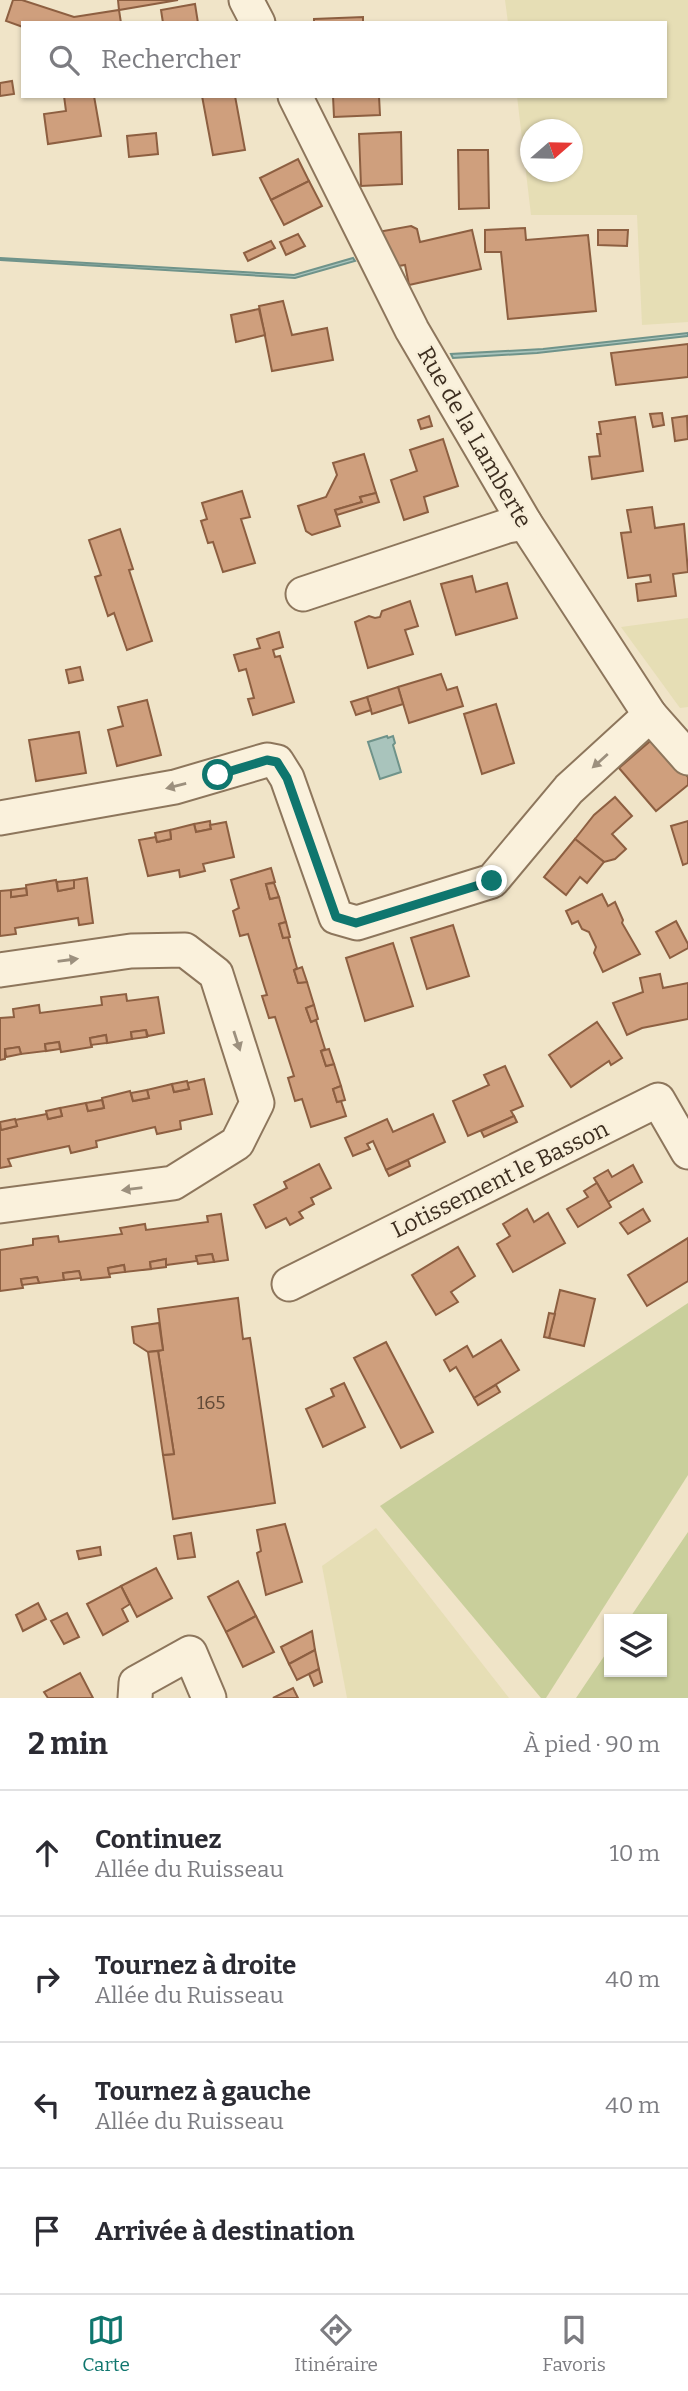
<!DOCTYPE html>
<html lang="fr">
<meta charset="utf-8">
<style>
body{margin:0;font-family:Bitter,serif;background:#f2f2f3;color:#2b2b33}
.controls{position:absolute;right:21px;bottom:21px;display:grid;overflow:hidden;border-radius:0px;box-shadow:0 2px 5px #0004}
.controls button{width:63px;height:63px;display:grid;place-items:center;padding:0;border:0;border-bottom:2px solid #e1e1e2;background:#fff;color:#2b2b33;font:35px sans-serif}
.compass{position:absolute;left:520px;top:119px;width:63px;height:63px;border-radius:50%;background:#fff;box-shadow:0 2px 5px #0004;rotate:70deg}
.stop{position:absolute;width:21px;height:21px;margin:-16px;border:5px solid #0f766e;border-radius:50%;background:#fff}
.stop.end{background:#0f766e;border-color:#fff;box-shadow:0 2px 7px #0008}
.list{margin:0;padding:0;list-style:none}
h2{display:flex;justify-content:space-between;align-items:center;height:91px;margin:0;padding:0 28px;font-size:30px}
h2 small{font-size:23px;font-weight:400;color:#7c7c81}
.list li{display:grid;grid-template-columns:46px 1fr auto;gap:21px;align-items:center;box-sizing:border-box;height:126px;padding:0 28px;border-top:2px solid #e1e1e2}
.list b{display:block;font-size:26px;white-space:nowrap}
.list p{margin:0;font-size:23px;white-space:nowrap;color:#7c7c81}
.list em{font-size:23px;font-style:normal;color:#7c7c81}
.icon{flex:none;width:38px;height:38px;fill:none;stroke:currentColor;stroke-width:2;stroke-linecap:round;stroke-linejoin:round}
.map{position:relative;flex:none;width:688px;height:1698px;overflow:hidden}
.search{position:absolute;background:#fff;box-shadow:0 2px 5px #0004;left:21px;right:21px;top:21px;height:77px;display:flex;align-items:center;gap:18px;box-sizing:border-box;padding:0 24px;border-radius:0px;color:#7c7c81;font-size:26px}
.sheet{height:595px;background:#fff}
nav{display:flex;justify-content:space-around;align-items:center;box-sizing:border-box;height:98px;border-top:2px solid #e1e1e2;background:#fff;font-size:19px;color:#7c7c81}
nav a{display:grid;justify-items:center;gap:4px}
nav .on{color:#0f766e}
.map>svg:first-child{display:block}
.farmland{fill:#e6deb5;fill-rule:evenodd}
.green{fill:#c9cf9b}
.water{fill:#a9c4bc;stroke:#6f938a;stroke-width:2}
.building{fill:#cf9f7d;stroke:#8d5f41;stroke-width:2}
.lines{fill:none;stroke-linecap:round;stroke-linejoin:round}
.minor-casing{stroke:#8d765c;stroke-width:37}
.minor{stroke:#faf1dc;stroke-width:33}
.oneway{fill:#9c907e}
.route{stroke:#0f766e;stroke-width:9}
.labels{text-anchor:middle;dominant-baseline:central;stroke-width:5;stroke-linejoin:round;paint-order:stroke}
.number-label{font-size:19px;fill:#624a37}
.street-label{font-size:23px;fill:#3d2e20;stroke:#f7eed8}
</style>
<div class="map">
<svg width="688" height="1698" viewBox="0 0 688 1698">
<rect width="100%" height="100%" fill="#f0e4c8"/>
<g class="farmland">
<path d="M505 0H688V322L642 325 637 215H531L517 96H665V23H508ZM530 130H572V172H530Z"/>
<polygon points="688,618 688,707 680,708 621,627"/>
<polygon points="376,1528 509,1698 347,1698 322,1566"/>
</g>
<g class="green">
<polygon points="688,1303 688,1475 546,1698 541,1698 380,1506"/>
<polygon points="688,1532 688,1698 576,1698 609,1649 609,1672 662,1672 662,1619 629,1619"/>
</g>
<g class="water">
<polygon points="0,258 294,275 353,258 355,261 295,278 0,260"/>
<polygon points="688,333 688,336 537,353 453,358 451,354 543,349"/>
<polygon points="387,736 388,738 393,736 395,743 393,745 401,772 380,779 368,742"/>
</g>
<g class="building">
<polygon points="13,0 22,0 74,17 119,10 121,23 23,23 23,27 6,21"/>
<polygon points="118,0 178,0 119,10"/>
<polygon points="195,4 198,23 163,23 161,10"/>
<polygon points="363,17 363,23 314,23 314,19"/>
<polygon points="12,81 14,94 0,96 0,83"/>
<polygon points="64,96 94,96 101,136 48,144 44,114 66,111"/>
<polygon points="202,96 235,96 245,150 213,155"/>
<polygon points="333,96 379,96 380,115 334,117"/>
<polygon points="401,132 402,184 361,186 359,134"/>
<polygon points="156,133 158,154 129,157 127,136"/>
<polygon points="458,150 488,150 489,208 459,209"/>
<polygon points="298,159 309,181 271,200 260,178"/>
<polygon points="309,181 322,206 284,225 271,200"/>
<polygon points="411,226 417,229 420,242 472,230 481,269 409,285 405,265 392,267 378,232"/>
<polygon points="525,228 526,240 588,235 596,311 508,319 501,252 485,252 485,230"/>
<polygon points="598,230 628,230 627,246 598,245"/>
<polygon points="298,234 305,246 286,255 280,242"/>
<polygon points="271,241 275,248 248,261 244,253"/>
<polygon points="283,301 292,335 327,328 333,360 272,371 259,306"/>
<polygon points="259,309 265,335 236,342 231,315"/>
<polygon points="688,344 688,377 616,385 611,353"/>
<polygon points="662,413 664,425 653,427 650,414"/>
<polygon points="429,416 432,426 421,429 418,420"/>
<polygon points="687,416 688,439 675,441 672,418"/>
<polygon points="635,417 643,471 592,479 589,457 600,456 597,434 601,434 599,422"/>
<polygon points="443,439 458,486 424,497 428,512 404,520 391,480 417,471 410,450"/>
<polygon points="364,454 376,493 360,497 362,502 335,510 340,526 312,535 306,531 298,506 326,497 337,475 333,463"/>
<polygon points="242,491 250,517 241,519 255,563 223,572 213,542 208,543 201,521 207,519 202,503"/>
<polygon points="376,493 379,502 337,515 335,510 362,502 360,497"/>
<polygon points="652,507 655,528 684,524 688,572 673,574 676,596 638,601 636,584 651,582 650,575 628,578 621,533 631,532 627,510"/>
<polygon points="120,529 133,569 129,570 152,641 127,650 114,613 108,616 95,577 101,575 89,540"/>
<polygon points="472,576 476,592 507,583 517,618 456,635 441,584"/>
<polygon points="410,601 418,626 405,630 413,654 368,668 355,622 369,616 375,618 380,617 382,611"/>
<polygon points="279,632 283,647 273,650 275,657 280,656 294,702 253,715 248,699 254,698 246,669 239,671 234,655 260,648 257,639"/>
<polygon points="80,667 83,680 69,683 66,670"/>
<polygon points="441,674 447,690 457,687 463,706 409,723 398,687"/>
<polygon points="398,687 403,704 372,714 367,697"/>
<polygon points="367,697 371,710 356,715 351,702"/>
<polygon points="147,700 161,755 117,766 108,730 123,726 118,707"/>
<polygon points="496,704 514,763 482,774 464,714"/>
<polygon points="79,732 86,773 36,781 29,740"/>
<polygon points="655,737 688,777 688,785 656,811 619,768"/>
<polygon points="615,797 632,816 612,834 626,849 615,859 604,862 575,839 594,815"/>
<polygon points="210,821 211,829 196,832 194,824"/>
<polygon points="688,821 688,863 683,865 671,826"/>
<polygon points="226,822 234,857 203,864 205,871 180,877 179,870 148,876 139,840 156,837 157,842 171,839 170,830 194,824 196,832 211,829 210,825"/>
<polygon points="170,830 171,839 157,842 155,833"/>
<polygon points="575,839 604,862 587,883 580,877 566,895 544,877"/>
<polygon points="271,868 275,882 266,884 270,899 279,897 286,922 279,924 283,938 288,937 297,968 294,970 298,983 307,982 314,1005 306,1008 311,1022 316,1020 325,1049 321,1051 326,1066 334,1064 341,1086 333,1089 337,1102 341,1101 346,1116 311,1127 302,1099 295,1101 288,1078 294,1076 275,1017 269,1018 262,996 267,995 248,934 240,936 233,911 239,908 231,880"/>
<polygon points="87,878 93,923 79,925 78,918 15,928 16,934 0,936 0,891 11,890 11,897 27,895 26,885 56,880 58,891 74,888 74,880"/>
<polygon points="74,880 74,888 58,891 57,882"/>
<polygon points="274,883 279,897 270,899 266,884"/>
<polygon points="26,888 27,895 11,897 11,890"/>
<polygon points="602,894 608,906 615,902 623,920 622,923 640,954 603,972 594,953 596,947 589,932 582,929 578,921 572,924 566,911"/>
<polygon points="676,921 688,944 688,948 670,958 656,932"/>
<polygon points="286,922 290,937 283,938 279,924"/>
<polygon points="453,925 469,976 427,989 411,938"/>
<polygon points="393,943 413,1006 365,1021 346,958"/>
<polygon points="302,967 307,982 298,983 294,970"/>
<polygon points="660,974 663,988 688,983 688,1019 642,1028 627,1035 613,1003 643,992 640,978"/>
<polygon points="126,994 127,1001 158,997 164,1033 148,1036 146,1030 131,1032 132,1039 107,1043 106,1035 90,1038 92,1047 61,1052 59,1042 45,1044 46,1051 21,1054 19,1047 5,1049 5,1059 0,1060 0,1018 14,1017 13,1009 39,1005 40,1013 102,1005 101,997"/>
<polygon points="314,1005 318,1019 311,1022 306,1008"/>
<polygon points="597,1022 622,1058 611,1065 609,1061 571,1087 549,1055"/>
<polygon points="146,1030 147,1037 132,1039 131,1032"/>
<polygon points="106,1035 107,1043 91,1045 90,1038"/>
<polygon points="59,1042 60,1049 46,1051 45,1044"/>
<polygon points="19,1047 21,1054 6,1057 5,1049"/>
<polygon points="329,1049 334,1064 326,1066 321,1051"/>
<polygon points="505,1066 523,1106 511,1111 514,1116 468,1136 453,1101 489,1085 484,1075"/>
<polygon points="204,1079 212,1114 180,1121 181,1129 157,1134 155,1127 96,1141 97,1147 71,1153 69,1146 8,1159 11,1166 0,1168 0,1123 1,1130 17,1126 15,1120 47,1114 48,1119 62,1116 60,1108 86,1103 88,1111 104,1108 102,1098 130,1091 133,1101 149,1098 147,1090 172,1084 174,1092 189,1089 187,1083"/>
<polygon points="187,1081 189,1089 174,1092 172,1084"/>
<polygon points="341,1086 345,1100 337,1102 333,1089"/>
<polygon points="147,1090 149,1098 133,1101 131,1093"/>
<polygon points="102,1100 104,1108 88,1111 86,1103"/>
<polygon points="60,1108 62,1116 48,1119 46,1111"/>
<polygon points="433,1114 445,1142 386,1170 373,1141 367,1144 370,1149 353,1156 345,1138 387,1119 393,1132"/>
<polygon points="514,1116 517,1122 484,1137 481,1131"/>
<polygon points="15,1119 17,1126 1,1130 0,1122"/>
<polygon points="408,1160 410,1166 389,1176 386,1170"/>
<polygon points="319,1164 331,1188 311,1198 314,1204 299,1212 303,1218 290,1225 286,1218 266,1228 254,1205 287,1188 284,1182"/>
<polygon points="633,1165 642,1182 608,1202 594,1178 608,1170 612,1177"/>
<polygon points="597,1183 611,1207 578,1227 567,1209 588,1197 584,1191"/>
<polygon points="527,1209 534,1222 548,1213 565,1243 513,1272 497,1244 510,1236 503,1224"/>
<polygon points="643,1209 650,1221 628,1234 620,1223"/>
<polygon points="221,1214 228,1260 214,1262 212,1254 196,1256 197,1261 166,1265 166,1259 150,1262 151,1269 125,1272 124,1265 108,1268 110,1277 81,1280 79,1271 63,1273 64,1280 39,1283 37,1277 21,1279 23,1288 0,1291 0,1250 33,1245 33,1239 58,1236 59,1242 122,1234 120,1228 145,1224 146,1230 208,1222 207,1216"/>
<polygon points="688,1238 688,1281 647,1306 628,1275"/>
<polygon points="458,1247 475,1276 451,1292 458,1302 436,1315 412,1275"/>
<polygon points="212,1254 214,1262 198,1264 196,1256"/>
<polygon points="166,1259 166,1267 151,1269 150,1262"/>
<polygon points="124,1265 125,1272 109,1274 108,1268"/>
<polygon points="79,1271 81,1278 64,1280 63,1273"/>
<polygon points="37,1277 39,1283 22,1285 21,1279"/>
<polygon points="560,1290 595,1299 584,1346 549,1338"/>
<polygon points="238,1298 243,1339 250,1338 275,1503 173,1519 163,1455 174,1454 158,1351 163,1350 158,1309"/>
<polygon points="549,1313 555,1314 549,1338 544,1337"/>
<polygon points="159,1323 163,1350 148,1352 134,1343 132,1327"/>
<polygon points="501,1340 519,1370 474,1398 456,1367 450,1371 444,1360 467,1346 473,1357"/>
<polygon points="386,1342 433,1432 401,1448 354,1358"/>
<polygon points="158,1351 174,1454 163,1455 148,1352"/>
<polygon points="344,1383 365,1427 323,1447 306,1409 334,1396 331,1389"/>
<polygon points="496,1385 500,1392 478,1405 474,1398"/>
<polygon points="285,1524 302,1582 266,1595 257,1553 261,1551 257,1530"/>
<polygon points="191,1533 195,1557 178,1559 174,1536"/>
<polygon points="100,1547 101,1555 79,1559 77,1551"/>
<polygon points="156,1568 172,1598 137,1617 121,1586"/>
<polygon points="238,1581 256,1616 226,1632 208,1597"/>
<polygon points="121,1586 130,1604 122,1609 128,1621 103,1635 87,1604"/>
<polygon points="38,1603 46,1619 23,1631 16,1615"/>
<polygon points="67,1613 79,1637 64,1644 51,1621"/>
<polygon points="256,1616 274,1652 243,1667 226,1632"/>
<polygon points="312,1631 315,1650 289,1664 281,1647"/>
<polygon points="315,1650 319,1669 297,1680 289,1664"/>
<polygon points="319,1669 322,1682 314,1686 309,1674"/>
<polygon points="80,1673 93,1698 48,1698 44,1692"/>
<polygon points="293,1688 298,1698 273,1698"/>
</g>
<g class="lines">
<g class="minor-casing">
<g id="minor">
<polyline points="246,0 258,23"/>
<polyline points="295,96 412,330 525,523 650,715 688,758"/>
<polyline points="303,594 507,526 525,523"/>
<polyline points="0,818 175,787 267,760 277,762 287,778 336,917 357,923 492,881 569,789 650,715"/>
<polyline points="0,970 131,951 185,950 216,974 257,1103 237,1143 173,1183 0,1206"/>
<polyline points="289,1284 658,1100 688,1152"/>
<polyline points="135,1698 136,1683 190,1653 209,1698"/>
</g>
</g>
<use href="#minor" class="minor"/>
</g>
<defs><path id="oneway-solid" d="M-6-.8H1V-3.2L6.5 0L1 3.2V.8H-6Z" transform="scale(1.75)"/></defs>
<g class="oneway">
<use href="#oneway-solid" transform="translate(600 761) rotate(138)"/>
<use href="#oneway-solid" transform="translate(176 786) rotate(166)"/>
<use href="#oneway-solid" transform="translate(68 960) rotate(-8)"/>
<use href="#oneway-solid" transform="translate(237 1041) rotate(72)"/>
<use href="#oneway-solid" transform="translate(132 1189) rotate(173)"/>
</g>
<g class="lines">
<polyline class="route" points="218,775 267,760 277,762 287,778 336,917 356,923 492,881"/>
</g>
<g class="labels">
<g class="number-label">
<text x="211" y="1402">165</text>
</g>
<g class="street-label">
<text transform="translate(475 437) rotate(60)">Rue de la Lamberte</text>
<text transform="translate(500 1179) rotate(-26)">Lotissement le Basson</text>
</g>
</g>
</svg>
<div class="controls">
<button><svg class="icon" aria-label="layers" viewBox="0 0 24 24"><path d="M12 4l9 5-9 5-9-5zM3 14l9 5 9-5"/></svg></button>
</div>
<svg class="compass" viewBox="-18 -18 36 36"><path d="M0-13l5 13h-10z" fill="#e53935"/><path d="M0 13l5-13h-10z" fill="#7c7c81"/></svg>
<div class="stop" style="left:218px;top:775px"></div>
<div class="stop end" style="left:492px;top:881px"></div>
<div class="search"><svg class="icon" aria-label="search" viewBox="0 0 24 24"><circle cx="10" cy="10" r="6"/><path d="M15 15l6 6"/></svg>Rechercher</div>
</div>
<section class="sheet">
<h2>2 min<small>À pied · 90 m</small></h2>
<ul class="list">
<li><svg class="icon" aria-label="ahead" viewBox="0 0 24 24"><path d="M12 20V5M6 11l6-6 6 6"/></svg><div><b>Continuez</b><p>Allée du Ruisseau</p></div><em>10 m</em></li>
<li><svg class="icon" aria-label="right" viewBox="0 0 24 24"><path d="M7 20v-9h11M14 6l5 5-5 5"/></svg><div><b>Tournez à droite</b><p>Allée du Ruisseau</p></div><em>40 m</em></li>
<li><svg class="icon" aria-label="left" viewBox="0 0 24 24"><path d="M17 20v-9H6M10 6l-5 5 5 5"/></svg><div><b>Tournez à gauche</b><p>Allée du Ruisseau</p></div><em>40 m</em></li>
<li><svg class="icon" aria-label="arrive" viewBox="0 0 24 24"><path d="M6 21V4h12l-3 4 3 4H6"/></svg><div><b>Arrivée à destination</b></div></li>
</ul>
</section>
<nav>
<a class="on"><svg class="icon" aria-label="map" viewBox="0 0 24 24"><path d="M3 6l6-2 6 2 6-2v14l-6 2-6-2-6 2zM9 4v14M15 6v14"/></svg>Carte</a>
<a><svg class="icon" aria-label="directions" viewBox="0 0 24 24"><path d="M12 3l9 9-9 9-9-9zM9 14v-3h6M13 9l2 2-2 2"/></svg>Itinéraire</a>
<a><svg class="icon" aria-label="saved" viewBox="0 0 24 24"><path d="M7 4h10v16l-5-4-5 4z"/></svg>Favoris</a>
</nav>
